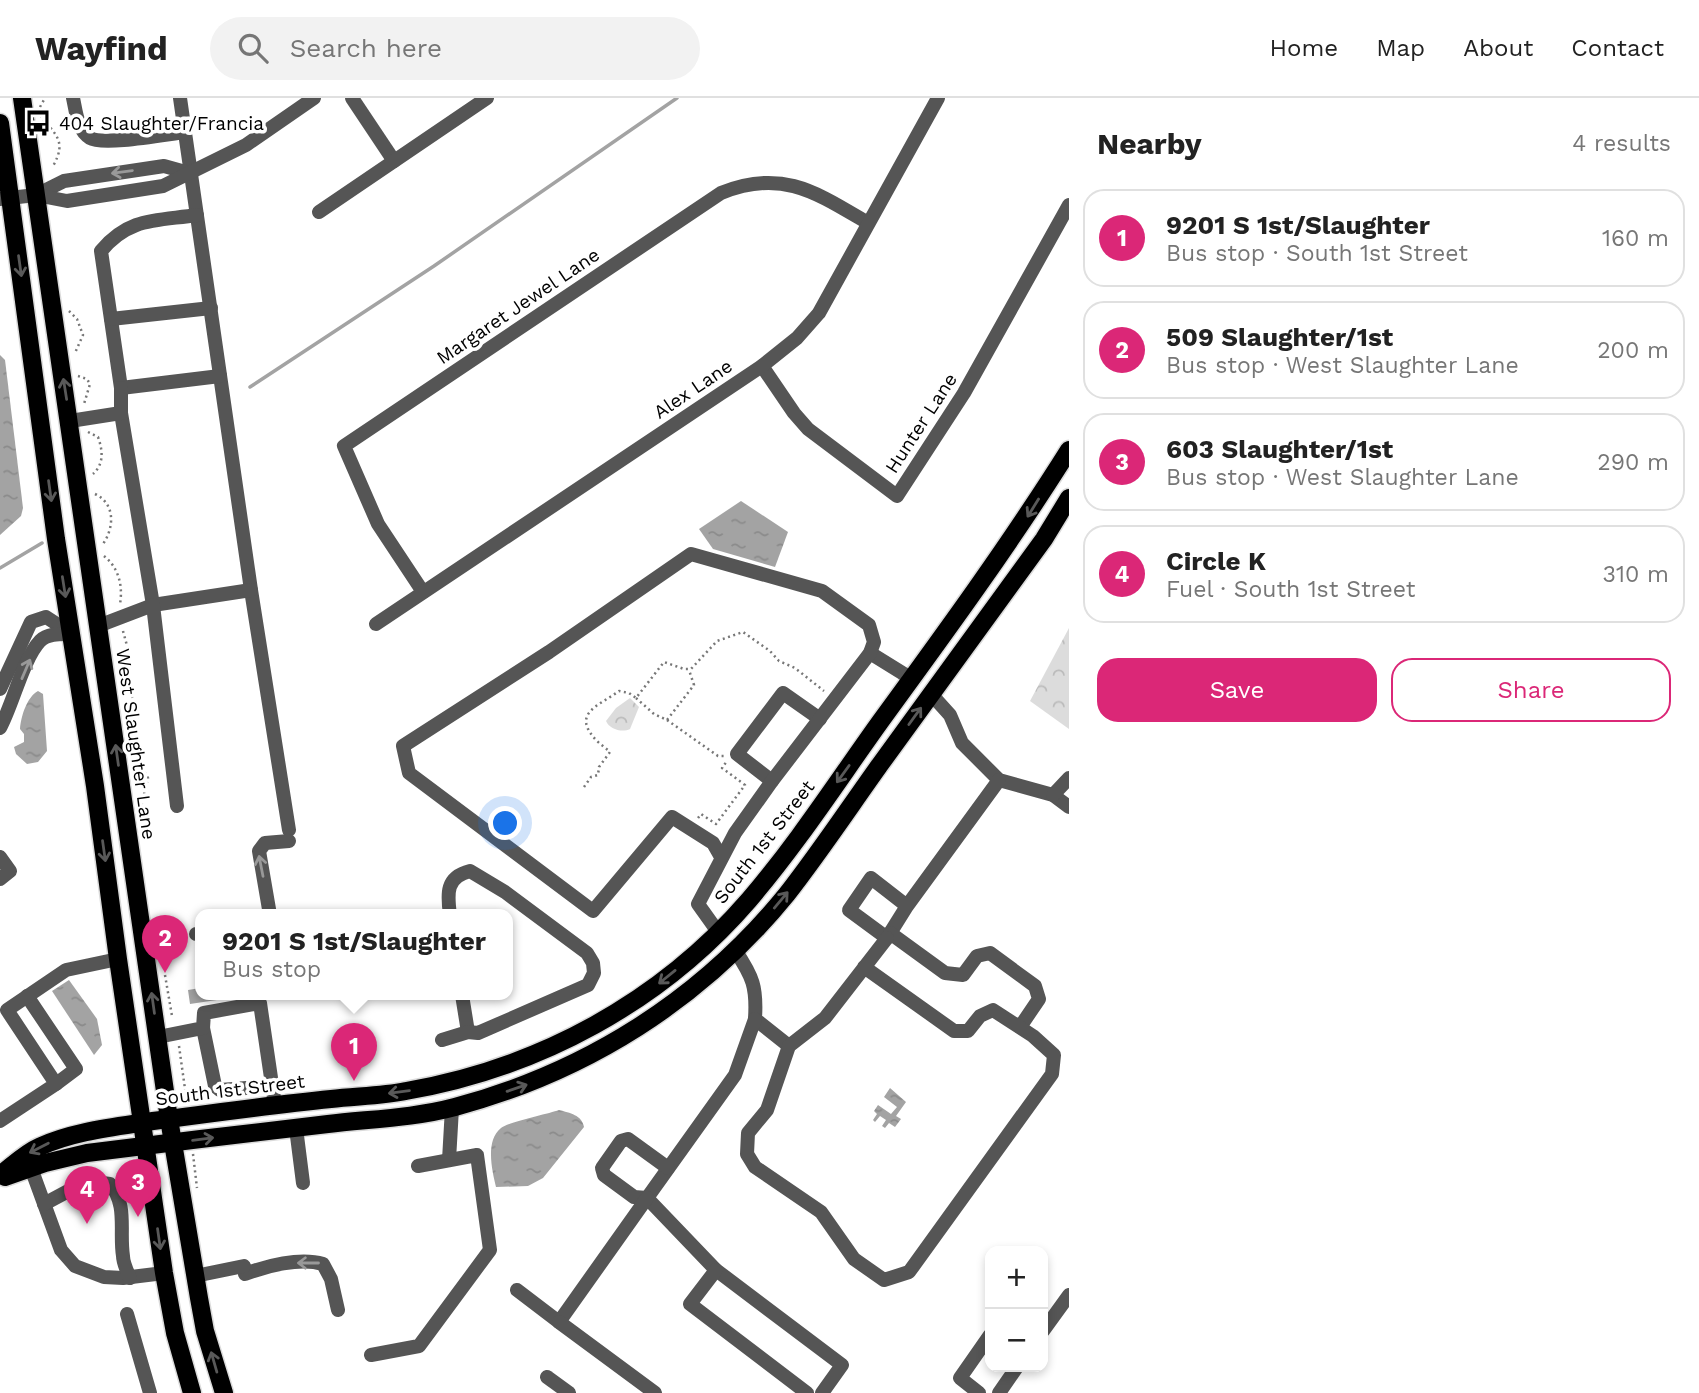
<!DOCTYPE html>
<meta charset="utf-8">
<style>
body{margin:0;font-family:"Work Sans",sans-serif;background:#f2f2f2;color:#222}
.controls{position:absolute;right:21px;bottom:21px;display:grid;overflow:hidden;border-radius:14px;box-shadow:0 4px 10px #0003}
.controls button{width:63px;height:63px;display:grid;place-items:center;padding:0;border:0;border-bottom:2px solid #e0e0e0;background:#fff;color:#222;font:35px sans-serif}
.you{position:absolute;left:506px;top:726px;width:24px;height:24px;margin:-18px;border:5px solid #fff;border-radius:50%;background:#1a73e8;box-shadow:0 0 0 10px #1a73e833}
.badge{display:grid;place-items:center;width:46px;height:46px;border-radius:50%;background:#db2777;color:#fff;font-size:23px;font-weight:700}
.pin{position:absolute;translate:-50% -58px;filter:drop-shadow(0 2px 4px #0008)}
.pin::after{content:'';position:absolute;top:37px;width:24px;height:21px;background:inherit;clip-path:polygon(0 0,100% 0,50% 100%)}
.popup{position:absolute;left:195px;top:811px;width:318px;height:91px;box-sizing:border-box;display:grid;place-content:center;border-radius:14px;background:#fff;filter:drop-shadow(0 2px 5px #0005);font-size:23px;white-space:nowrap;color:#767676}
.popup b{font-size:26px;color:#222}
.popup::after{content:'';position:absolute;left:50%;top:100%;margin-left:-14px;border:14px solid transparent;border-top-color:#fff}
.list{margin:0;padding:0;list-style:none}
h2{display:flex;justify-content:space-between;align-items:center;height:91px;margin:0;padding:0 28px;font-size:30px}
h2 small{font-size:23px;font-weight:400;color:#767676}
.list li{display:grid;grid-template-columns:46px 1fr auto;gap:21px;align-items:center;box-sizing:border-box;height:98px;margin:0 14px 14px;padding:0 14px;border:2px solid #e0e0e0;border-radius:21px}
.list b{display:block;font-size:26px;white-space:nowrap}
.list p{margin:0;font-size:23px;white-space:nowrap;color:#767676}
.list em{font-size:23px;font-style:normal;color:#767676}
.actions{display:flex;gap:14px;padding:21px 28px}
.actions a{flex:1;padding:16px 0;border:2px solid #db2777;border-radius:21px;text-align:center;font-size:24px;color:#db2777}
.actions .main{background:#db2777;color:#fff}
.icon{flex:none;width:38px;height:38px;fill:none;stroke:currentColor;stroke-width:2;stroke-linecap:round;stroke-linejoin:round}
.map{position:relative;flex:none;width:1069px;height:1295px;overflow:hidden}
header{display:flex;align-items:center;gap:42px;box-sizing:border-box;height:98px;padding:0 35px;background:#fff;border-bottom:2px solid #e0e0e0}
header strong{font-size:33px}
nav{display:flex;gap:38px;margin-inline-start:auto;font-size:24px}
.search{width:490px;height:63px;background:#f2f2f2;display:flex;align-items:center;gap:18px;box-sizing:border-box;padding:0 24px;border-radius:38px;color:#767676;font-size:26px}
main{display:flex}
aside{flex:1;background:#fff}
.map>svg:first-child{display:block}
.forest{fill:url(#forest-crowns)}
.water{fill:url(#water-ripples)}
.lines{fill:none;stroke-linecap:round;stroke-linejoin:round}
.stream{stroke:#a3a3a3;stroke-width:3.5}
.major-casing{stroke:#dbdbdb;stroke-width:21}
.path{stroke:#777;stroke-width:2.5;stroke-dasharray:2 3.5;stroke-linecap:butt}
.minor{stroke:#555;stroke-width:14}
.major{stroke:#000;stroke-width:18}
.oneway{stroke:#999}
.oneway2{stroke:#595959}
.labels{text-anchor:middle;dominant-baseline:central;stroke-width:7;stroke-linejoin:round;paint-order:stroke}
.poi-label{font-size:19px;fill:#000;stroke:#fff;text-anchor:start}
.street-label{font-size:19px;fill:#000;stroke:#fff}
</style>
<header>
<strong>Wayfind</strong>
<div class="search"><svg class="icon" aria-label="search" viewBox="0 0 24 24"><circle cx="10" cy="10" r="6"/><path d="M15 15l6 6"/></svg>Search here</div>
<nav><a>Home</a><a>Map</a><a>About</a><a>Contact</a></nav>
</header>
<main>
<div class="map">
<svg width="1069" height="1295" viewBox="0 0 1069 1295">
<defs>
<pattern id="forest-crowns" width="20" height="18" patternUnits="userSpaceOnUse" patternTransform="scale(1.75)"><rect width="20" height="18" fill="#dcdcdc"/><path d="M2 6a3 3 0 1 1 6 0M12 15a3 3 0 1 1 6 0" fill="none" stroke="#bbb"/></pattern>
<pattern id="water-ripples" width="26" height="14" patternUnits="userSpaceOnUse" patternTransform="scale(1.75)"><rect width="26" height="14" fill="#a3a3a3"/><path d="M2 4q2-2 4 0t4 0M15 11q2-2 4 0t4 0" fill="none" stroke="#8b8b8b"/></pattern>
</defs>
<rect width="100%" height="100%" fill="#fff"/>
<g class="forest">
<polygon points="1069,530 1069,631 1030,603"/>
<path d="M630 600 639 609 630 631C622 635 609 631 606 623L616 610Z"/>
</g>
<g class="water">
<polygon points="0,257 5,262 23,410 21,418 0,437"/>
<polygon points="741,403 788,434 775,469 713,451 699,431"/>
<path d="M38 593 43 596 47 653 38 664 27 666 16 656 14 649 24 644V636L20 631C21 618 27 599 38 593Z"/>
<polygon points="69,882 97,921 102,947 94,957 52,893"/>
<polygon points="200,890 200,897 250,897 190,906 188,892"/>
<polygon points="890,990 906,1004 896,1018 901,1021 895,1029 889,1025 885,1030 882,1028 886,1022 880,1018 875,1024 873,1022 877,1016 874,1013 878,1007 891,1016 897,1009 884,999"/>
<path d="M559 1012C570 1015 582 1017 584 1029L543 1080 528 1088 496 1089C492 1072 485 1043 501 1030 508 1024 548 1016 559 1012Z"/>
</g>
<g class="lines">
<g class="stream">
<polyline points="250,289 434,168 677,0"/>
<polyline points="0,470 42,445"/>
</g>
<g class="major-casing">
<g id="major">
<polyline points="22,0 169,1021 199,1200 205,1233 224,1295"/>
<polyline points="0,25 56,441 95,688 118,861 164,1175 175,1235 192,1295"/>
<path d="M0 1077C12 1068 25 1055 39 1049 74 1033 115 1029 153 1023 212 1015 271 1007 331 1001 356 998 382 998 406 993 539 970 661 904 749 802 797 746 837 684 880 624 945 535 1010 446 1069 352"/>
<path d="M5 1079 45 1065 87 1055C167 1045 248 1035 328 1026 370 1021 414 1020 455 1009 586 974 701 902 787 796 819 755 849 710 879 668 934 592 989 516 1044 441L1069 400"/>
</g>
</g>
<g class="path">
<polyline points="40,9 45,0"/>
<path d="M40 17C54 36 68 42 53 68"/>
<polyline points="69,213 77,221 83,237 75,255"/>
<polyline points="78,278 87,281 90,286 84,306"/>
<path d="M88 334 98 339C103 353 104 366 93 376"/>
<path d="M95 396C116 406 114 430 103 446"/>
<path d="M104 458C119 470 123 488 120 506"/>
<polyline points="123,533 129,555 123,574"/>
<path d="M125 589C140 606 141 621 131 641"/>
<polyline points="636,600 654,616 667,622 694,587 689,572"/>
<polyline points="667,622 718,658 725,658"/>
<polyline points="133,655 148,680 141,709"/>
<path d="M584 689 591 679 598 677 599 669 610 654C606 650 601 647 597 643 570 615 599 608 619 593L629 595 636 600 664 564 684 571H691L717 543 743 534 770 553 779 563 795 570 824 593"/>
<polyline points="698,720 701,716 716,726 745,687 722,670 727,663"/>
<polyline points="165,877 172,918"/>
<polyline points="179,948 186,998 192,1003"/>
<polyline points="193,1056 197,1090"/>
</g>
<g class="minor">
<path d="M73 0C76 13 77 32 90 40 103 48 167 36 185 34"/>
<polyline points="180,0 251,492 289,732"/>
<polyline points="352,0 394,63"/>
<polyline points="36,97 64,83 164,68 189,75"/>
<polyline points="0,101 36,97 67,103 163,88 246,47 314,0"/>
<polyline points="319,114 487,0"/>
<path d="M197 117C157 123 129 119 101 153L121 290 220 278"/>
<polyline points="111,221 211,210"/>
<polyline points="762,268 794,315 808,331 897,398 964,295 1069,107"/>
<polyline points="121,315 153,507 251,492"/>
<polyline points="70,323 121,315 121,290"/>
<path d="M423 494 378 426 344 348 721 95C782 70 817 95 868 125"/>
<polyline points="376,526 762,268 797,240 819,215 938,0"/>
<polyline points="98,528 153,507 177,708"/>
<polyline points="870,555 912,581"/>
<polyline points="0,591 31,524 46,519 72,536"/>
<polyline points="931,596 950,617 962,645 999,682 1053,697 1069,709"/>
<path d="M0 630C13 606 23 561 40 543 48 535 61 536 72 536"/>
<polyline points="772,683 737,656 783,595 820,621"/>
<polyline points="1053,697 1069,680"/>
<polyline points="0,759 10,773 0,781"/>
<polyline points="907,808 887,840 849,812 871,780 907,808 999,682"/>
<polyline points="270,817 259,753 265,745 289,743"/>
<polyline points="718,834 698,806 735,735 772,683 870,555 874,544 869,527 822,493 691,456 549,554 403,648 409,675 593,813 672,719 713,745 721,759"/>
<polyline points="890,835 945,875 963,877 977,858 990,855 1035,888 1039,901 1020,929"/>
<polyline points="196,836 200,836"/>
<path d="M735 852C753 879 757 889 755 921L789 948"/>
<polyline points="864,869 954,933 968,933 980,918 993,912 1033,938 1054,957 1052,976 909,1174 884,1182 854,1161 821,1114 755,1069 747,1056 748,1035 767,1012 789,948 825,920 887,840"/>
<polyline points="462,897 468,934"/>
<polyline points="27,898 76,971 56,986"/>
<polyline points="755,921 735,977 647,1100 716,1172 842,1267 822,1295"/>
<polyline points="203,930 215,988 220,992 273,988"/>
<polyline points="158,939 203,930 204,915 260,905 275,1007"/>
<path d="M442 942 468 934 478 935 588 887 594 875 593 865 587 855 505 794 470 773C446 779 447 795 450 817"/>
<polyline points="0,1023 56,986 7,912 66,872 118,861"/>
<polyline points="296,1030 303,1085"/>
<polyline points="449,1062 452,1010"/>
<polyline points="31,1070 61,1152 75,1168 104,1179 123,1180 164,1175"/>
<polyline points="647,1100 634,1099 604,1077 602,1070 621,1043 628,1041 668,1070"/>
<path d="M44 1106 87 1083 110 1086C128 1107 119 1133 123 1158 123 1165 127 1173 130 1180"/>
<polyline points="716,1172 690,1206 807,1295"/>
<path d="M245 1176C266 1168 300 1159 323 1166L331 1181 338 1212"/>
<polyline points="195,1178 244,1168"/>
<polyline points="517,1192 559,1224 647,1100"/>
<polyline points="127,1216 150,1295"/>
<polyline points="559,1224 655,1295"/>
<polyline points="1043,1233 1069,1197"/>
<polyline points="371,1257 419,1248 490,1152 477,1057 418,1068"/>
<polyline points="547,1279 569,1295"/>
<polyline points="979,1295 960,1280 990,1237"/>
<polyline points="999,1295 1017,1269"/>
</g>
<use href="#major" class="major"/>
</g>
<defs><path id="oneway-shaft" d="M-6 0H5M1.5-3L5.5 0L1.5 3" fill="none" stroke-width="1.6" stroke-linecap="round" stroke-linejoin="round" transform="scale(1.75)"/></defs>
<g class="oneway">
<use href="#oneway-shaft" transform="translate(122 74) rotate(172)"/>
<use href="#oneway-shaft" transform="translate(26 571) rotate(-67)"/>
<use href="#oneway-shaft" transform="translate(261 768) rotate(-101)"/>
<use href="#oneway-shaft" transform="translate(308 1165) rotate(-180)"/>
</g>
<g class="oneway2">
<use href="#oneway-shaft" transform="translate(20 168) rotate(82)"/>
<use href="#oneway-shaft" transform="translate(65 291) rotate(-99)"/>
<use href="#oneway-shaft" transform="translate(50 393) rotate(82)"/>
<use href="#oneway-shaft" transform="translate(1033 410) rotate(122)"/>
<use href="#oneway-shaft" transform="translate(64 489) rotate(81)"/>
<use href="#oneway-shaft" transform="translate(915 618) rotate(-54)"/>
<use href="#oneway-shaft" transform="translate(117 657) rotate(-98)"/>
<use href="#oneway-shaft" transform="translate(843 676) rotate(126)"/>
<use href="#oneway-shaft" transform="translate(104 753) rotate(82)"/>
<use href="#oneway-shaft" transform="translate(781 802) rotate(-50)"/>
<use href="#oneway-shaft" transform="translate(667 879) rotate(141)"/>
<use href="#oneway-shaft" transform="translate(153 905) rotate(-98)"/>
<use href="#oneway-shaft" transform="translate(517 990) rotate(-19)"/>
<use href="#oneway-shaft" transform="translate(399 994) rotate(173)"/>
<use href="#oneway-shaft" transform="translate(203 1041) rotate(-7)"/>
<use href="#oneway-shaft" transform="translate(39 1050) rotate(153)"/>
<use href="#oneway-shaft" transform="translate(159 1141) rotate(82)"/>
<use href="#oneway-shaft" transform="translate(214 1264) rotate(-106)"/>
</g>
<defs>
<g id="bus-bare" transform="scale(2.1)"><path d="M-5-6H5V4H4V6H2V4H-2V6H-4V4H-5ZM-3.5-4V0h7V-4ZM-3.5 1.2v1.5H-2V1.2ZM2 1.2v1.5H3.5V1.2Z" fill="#000" stroke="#fff" stroke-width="2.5" paint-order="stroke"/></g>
</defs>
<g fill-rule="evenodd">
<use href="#bus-bare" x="38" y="25"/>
</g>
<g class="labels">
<g class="poi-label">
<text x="59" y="25">404 Slaughter/Francia</text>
</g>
<g class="street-label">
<text transform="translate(518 208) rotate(-34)">Margaret Jewel Lane</text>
<text transform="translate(693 291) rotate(-34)">Alex Lane</text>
<text transform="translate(921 325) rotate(-57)">Hunter Lane</text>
<text transform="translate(136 646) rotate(82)">West Slaughter Lane</text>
<text transform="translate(764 744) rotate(-52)">South 1st Street</text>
<text transform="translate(230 992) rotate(-7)">South 1st Street</text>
</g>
</g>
</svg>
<div class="controls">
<button>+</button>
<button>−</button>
</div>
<div class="you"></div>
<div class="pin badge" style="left:354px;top:983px">1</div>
<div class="popup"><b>9201 S 1st/Slaughter</b>Bus stop</div>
<div class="pin badge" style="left:165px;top:875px">2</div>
<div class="pin badge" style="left:138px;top:1119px">3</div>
<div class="pin badge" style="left:87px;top:1126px">4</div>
</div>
<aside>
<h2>Nearby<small>4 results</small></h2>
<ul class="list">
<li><span class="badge">1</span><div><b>9201 S 1st/Slaughter</b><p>Bus stop · South 1st Street</p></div><em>160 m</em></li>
<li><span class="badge">2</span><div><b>509 Slaughter/1st</b><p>Bus stop · West Slaughter Lane</p></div><em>200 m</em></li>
<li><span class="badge">3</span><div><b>603 Slaughter/1st</b><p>Bus stop · West Slaughter Lane</p></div><em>290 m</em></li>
<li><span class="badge">4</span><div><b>Circle K</b><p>Fuel · South 1st Street</p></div><em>310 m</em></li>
</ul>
<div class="actions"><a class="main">Save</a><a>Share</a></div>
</aside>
</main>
